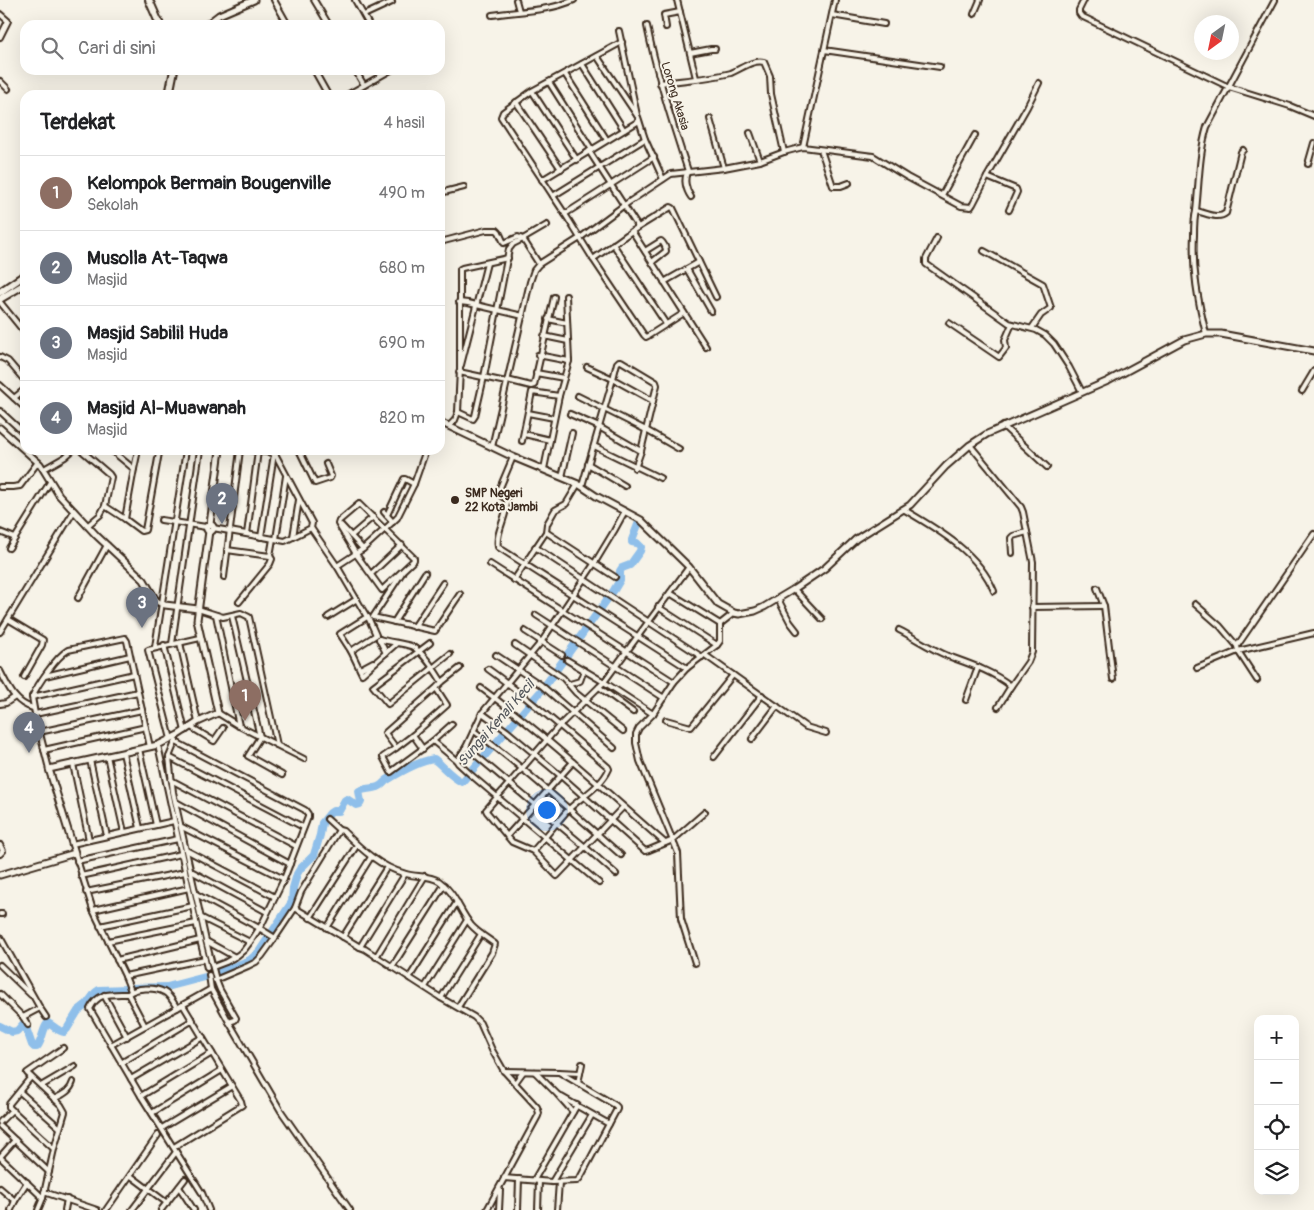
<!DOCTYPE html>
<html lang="id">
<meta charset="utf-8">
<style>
body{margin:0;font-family:Pangolin,sans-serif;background:#f6f6f6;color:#202124}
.controls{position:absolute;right:15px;bottom:15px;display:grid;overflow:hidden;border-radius:10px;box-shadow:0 5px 20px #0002}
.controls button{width:45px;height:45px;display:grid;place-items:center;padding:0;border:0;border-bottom:1px solid #e0e0e0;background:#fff;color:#202124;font:25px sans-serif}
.compass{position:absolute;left:1194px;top:15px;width:45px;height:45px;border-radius:50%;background:#fff;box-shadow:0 5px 20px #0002;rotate:213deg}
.you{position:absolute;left:546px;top:809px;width:18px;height:18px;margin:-12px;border:4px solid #fff;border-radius:50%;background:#1a73e8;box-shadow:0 0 0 8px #1a73e833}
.badge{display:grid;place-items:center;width:32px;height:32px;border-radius:50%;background:#0f766e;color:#fff;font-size:16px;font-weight:700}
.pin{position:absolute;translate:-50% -41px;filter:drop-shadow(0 1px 2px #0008)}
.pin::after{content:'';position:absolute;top:26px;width:18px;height:15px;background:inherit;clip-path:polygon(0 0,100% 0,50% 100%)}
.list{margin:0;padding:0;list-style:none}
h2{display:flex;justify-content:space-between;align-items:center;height:65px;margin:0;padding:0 20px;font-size:21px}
h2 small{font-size:16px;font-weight:400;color:#757577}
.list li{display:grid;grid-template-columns:32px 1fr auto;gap:15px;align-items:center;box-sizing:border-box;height:75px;padding:0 20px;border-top:1px solid #e0e0e0}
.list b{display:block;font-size:19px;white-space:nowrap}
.list p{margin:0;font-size:16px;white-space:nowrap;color:#757577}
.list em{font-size:16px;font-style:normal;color:#757577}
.icon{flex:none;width:28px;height:28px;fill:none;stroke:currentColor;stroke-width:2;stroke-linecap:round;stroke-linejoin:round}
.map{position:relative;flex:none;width:1314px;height:1210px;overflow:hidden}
.search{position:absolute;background:#fff;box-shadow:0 5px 20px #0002;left:20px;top:20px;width:425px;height:55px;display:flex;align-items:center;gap:12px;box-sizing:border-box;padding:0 18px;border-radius:15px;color:#757577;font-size:19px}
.panel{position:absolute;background:#fff;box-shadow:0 5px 20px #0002;left:20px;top:90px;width:425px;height:365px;border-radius:15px}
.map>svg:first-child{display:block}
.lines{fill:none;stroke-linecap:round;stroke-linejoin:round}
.river{stroke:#8fbfea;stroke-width:8}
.minor-casing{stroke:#3b2a1e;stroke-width:8}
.tertiary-casing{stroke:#3b2a1e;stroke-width:9}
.trunk-casing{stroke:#3b2a1e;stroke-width:10}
.minor{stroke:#f7f3e8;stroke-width:4}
.tertiary{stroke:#f7f3e8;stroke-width:5}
.trunk{stroke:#f7f3e8;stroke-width:6}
.poi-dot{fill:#3b2a1e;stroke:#f7f3e8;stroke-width:2}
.labels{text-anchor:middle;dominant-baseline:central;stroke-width:4;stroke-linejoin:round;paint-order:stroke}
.street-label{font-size:12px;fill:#3b2a1e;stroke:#f7f3e8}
.poi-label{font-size:12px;font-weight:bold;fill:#3b2a1e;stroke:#f7f3e8;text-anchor:start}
.water-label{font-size:14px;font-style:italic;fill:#54575b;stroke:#f7f3e8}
</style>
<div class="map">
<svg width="1314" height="1210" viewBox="0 0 1314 1210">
<rect width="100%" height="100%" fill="#f7f3e8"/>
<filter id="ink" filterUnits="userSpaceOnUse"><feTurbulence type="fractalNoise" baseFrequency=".02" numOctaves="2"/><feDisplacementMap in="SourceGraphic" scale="10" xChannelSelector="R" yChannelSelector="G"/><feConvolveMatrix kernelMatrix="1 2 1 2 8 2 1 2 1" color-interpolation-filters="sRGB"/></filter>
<g filter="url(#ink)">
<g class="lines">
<g class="river">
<path d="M219 973 250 960 259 952 292 902 293 888 297 874 300 869 314 855 320 835 322 823 330 813 333 811H339L345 800 347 799 356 805 360 804 361 802 359 791C365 788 372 789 378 787 382 786 384 782 387 780 400 772 419 761 434 759 443 766 451 777 462 782L541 691 614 590 620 580V571L622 568 630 565 640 551 641 547 637 543 632 542V540L639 522"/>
<polyline points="132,988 167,987 205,977"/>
<path d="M0 1026 12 1032 17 1031 23 1024 25 1025 32 1045 34 1047H37C43 1040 42 1029 48 1023 54 1026 57 1031 64 1032L67 1029 78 1011 87 1004 96 992 99 990 128 989"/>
</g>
<g class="minor-casing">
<g id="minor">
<polyline points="274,0 288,25"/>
<polyline points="314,0 329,25"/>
<polyline points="355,0 369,25"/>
<polyline points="516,0 519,11"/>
<polyline points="677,0 696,78"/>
<polyline points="1084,0 1079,10 1079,13 1081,16 1229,87 1290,106 1314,116"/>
<polyline points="0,14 8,21 0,37"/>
<polyline points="974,14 980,0"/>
<polyline points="364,15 392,2"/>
<path d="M492 15C518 11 550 11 574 0"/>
<polyline points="832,15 884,24"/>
<path d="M647 26C657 76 672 123 688 171 683 179 686 190 691 197"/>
<polyline points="666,27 664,15 680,12"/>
<polyline points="619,31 637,115"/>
<polyline points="622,42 532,91 503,112 501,117 565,214 593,259 644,335 646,337 648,336 684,313"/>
<polyline points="824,50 940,67"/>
<polyline points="690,53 711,49 715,49"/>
<polyline points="597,56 638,117 645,139 663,179"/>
<polyline points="582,64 624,130"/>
<polyline points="314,70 328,95"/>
<polyline points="355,70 364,85"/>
<polyline points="565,74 607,140"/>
<polyline points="0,81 8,89"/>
<polyline points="549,82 592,150"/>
<path d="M660 83C683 80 708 79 731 73 741 69 753 59 764 62L770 76 771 94 784 152"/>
<polyline points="532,91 577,160"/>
<polyline points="347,95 391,70"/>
<polyline points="516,102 561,169"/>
<polyline points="710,119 724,168"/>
<polyline points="750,133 760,161"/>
<polyline points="803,147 835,0"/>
<polyline points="821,150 833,186 841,186 849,183"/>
<polyline points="589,151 638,227"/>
<polyline points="1308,164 1314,143"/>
<polyline points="987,177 1027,107 1039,83"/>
<polyline points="542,180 639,121"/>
<polyline points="440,193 464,187"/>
<polyline points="942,195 975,135"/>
<polyline points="553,196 645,139"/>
<path d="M1196 211C1199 183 1199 154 1207 127L1275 0"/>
<polyline points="565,214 654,157"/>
<polyline points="632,231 706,347"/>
<polyline points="937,238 926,259 926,264 1009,323 1036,330 1045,335 1054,344 1069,367 1082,392"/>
<polyline points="440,243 444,241 486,230 497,230 499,232 504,243 518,237 523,239 539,264"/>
<polyline points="613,244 666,324"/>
<path d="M645 251 661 241C664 243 666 248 666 251L652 262"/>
<polyline points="984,251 1043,284 1051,308 1041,315 1032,328"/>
<polyline points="593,259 632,231 671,207 673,208 716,297"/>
<polyline points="687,269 711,311"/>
<polyline points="664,282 699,262"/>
<polyline points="0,302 25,333"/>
<polyline points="459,302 468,303 523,316"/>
<polyline points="548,319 567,323"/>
<polyline points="949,323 999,357 1006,348 1005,340 1012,324"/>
<path d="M1206 334C1198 301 1192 269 1194 235 1194 227 1194 219 1196 211 1206 213 1218 220 1226 213L1241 152 1243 150"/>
<polyline points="544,336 568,341"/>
<polyline points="538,355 569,361"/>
<polyline points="0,357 8,361 25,381"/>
<polyline points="461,365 487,263"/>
<polyline points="587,367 613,379 653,401 641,451"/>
<polyline points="459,372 506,382"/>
<polyline points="536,373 564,378"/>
<polyline points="507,380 531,386 534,385 554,297"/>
<polyline points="0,385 25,408"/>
<polyline points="1302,391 1314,371"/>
<polyline points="578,396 646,430 679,449"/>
<polyline points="14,398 25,389"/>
<polyline points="0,411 25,434"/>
<polyline points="458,412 473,419 475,416 484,377 509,249 513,244 523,239 547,225"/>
<polyline points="528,413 554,418"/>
<polyline points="570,414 599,427 641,451 635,468"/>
<polyline points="449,426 455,420 458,412 460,369 460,269 462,268 508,258"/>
<polyline points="1003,426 1047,467"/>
<polyline points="524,434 550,440"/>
<polyline points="522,441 532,392 559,396"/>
<polyline points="970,445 1021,507 1023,512 1033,562 1032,652 1028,662 1011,686 998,707"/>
<polyline points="594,446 660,478"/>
<polyline points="492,447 530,282 534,270 539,264 580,238 623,206 671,174 724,168 760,161 784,152 803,147 873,156 907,177 961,206 971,207 973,204 987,177 1016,189 1017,192 1009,210"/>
<polyline points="81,450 109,474 111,477 105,506 100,515 87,526"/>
<polyline points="249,450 274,453"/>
<polyline points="299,450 315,483 330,478 331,476 326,464"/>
<path d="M513 457 499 490V494L507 500C508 516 495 532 498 547L687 668"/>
<polyline points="588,464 625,486"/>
<polyline points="44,469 65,457 73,450"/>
<polyline points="134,469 138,450"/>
<polyline points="544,469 559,396 569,361 566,296"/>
<polyline points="562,477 572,433"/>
<polyline points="582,486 613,379 617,363 619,361 621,361 656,382 657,385 653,401"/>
<polyline points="0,487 13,487 20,486 38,462"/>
<polygon points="359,504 414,558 414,560 382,590 356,554 338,524 339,521"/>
<polyline points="105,506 125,519 134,469 111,450"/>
<path d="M903 509C937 529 978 552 994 591"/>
<polyline points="384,512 393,522"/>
<polyline points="387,515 404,479 405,479 414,484"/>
<polyline points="125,519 141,531 145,530 159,453 158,450"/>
<polyline points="161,520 206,527"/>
<polyline points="341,525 363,549"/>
<polyline points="213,528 285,541 311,528 312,523 273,450"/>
<polyline points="311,528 337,566 367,617 340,634 351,651 362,674 397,643"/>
<polyline points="0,532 15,538"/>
<polyline points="546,532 615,577"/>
<polyline points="247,534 258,451"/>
<polyline points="351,536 373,517"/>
<polyline points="261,537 274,454"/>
<polyline points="293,537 299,500"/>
<polyline points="276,539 286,476"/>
<polyline points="535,547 702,657"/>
<polyline points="9,548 50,482"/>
<polyline points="227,550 270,556 273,539"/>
<polyline points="1012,553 1011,538 1013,536 1027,532"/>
<polyline points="490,564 674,682"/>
<polyline points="337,566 363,549 397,518 414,484 426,450"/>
<polyline points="402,573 373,617 435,631 460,594"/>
<polyline points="371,574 402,545"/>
<polyline points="224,577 240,450"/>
<polyline points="514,580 546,532 547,524 555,510 566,504 578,484"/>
<polyline points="1097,588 1104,606 1113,679"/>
<polyline points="794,589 822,619"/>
<polyline points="670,593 720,624"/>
<polyline points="78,598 107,545"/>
<polyline points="778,599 790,622 797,631"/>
<polyline points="239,602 270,564 272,559 270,556"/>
<polyline points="1195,604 1220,626 1237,646"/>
<polyline points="658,607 717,645"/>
<polyline points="1032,607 1104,606"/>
<polyline points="198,609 223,617 241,613 249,617 277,745"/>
<polyline points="216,615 239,726"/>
<polyline points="536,615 664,698"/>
<polyline points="232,616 260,737 248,756 282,775"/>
<polyline points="328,617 357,599"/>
<polyline points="8,619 43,640 42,645 24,677"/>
<polyline points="394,622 425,573"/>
<polyline points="414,627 443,583"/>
<path d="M899 630C915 638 931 649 948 656 970 664 992 671 1011 686"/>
<polyline points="525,631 562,655"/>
<polyline points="0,632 74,511"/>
<path d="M379 639C389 642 401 643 411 646 423 651 435 671 442 682L436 688 385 733 396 748 413 735 447 705 436 688"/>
<polyline points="379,639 386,653"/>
<polyline points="180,643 198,722"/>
<polyline points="430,643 373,686 388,704 450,654"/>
<polyline points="172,644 200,450"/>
<polyline points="164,645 185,731"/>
<polyline points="515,645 563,678 576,693 623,731"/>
<polyline points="155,647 186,450"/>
<polyline points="351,651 376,635 368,617"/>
<polyline points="496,655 541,685 614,748"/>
<polyline points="705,655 806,727 826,733"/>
<polyline points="567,660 604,682 653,714"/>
<polyline points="1197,668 1238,651 1314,633"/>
<polyline points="360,669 373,662"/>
<path d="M488 669C530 699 569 734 608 767L609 769C601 787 582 796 568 810 556 823 545 838 533 851L512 842 487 812 486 810 559 726 604 682 689 567"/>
<path d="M0 671C8 686 15 704 33 708"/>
<polyline points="45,676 130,656"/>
<polyline points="1257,680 1238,651 1237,646 1314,534"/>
<polyline points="442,682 460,668"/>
<polyline points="570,684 580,681 584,670"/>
<polyline points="599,687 633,712"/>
<path d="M481 688C546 735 604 790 665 843"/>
<polyline points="32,697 134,674"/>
<polyline points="966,700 978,667"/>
<polyline points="0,704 6,703 15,697"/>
<polyline points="218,713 239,726 304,759"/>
<polyline points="482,713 507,731 561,776 645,851 649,850 673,840 705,812"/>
<polyline points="35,714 138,692"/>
<polyline points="666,720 691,727 733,675"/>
<polyline points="191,727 214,741 223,728"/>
<path d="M474 731C526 769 573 813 621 855"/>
<polyline points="39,732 142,710"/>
<polyline points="413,735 423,749"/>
<polyline points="171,739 148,650 200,638"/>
<polyline points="752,739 777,706"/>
<polyline points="176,740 169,757 173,792 206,941 216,980 220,990 236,1018 235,1020 229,1022"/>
<polyline points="433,741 452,724"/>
<polyline points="176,742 305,810 308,814 308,817 284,879 262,924 253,938 244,950 238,955 226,962 213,967"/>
<polyline points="158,745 200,940 207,968"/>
<polyline points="466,747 584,846 616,874"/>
<polyline points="396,748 383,757 391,772 433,741 457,761"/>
<polyline points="139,749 156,825"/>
<polyline points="44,750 146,727"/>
<polyline points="123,753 140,828"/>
<polyline points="107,756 124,832"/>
<polyline points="169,757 303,827"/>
<polyline points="714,757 762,695"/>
<polyline points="90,760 107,836"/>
<polyline points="73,764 89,840"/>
<path d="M49 769 35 714 32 697C38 684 56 657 68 650L125 638 127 641 150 747"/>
<polyline points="171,780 296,846"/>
<polyline points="176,802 290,864"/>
<path d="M327 819 339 830 343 831C361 849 380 867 406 874 416 877 429 875 439 881 455 892 459 910 471 925 477 932 487 938 495 944L492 953 458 1007"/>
<polyline points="182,827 284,879"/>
<polyline points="507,836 573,762"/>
<polyline points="72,844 174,821"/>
<polyline points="0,845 3,851 0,854"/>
<polyline points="186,850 275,897"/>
<polyline points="533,851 556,875 557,876 623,807"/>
<polyline points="75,853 93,910 125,976 131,991"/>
<polyline points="77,861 178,839"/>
<polyline points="191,871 267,912"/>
<polyline points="81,876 181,854"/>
<polyline points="599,883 470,774 458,763 457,761 466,747 482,713 542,641 594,564 614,531 625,511"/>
<polyline points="86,892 185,872"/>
<polyline points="196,894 259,928 275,938"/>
<polyline points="295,908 360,947 365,949 441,998 474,1017 480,1023 492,1050 504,1071 537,1107 539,1113 538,1116 487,1210"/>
<polyline points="93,910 189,888"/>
<polyline points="0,914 2,914"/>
<polyline points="202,918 250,942"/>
<polyline points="310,918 357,845"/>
<polyline points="100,926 193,906"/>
<polyline points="327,928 371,857"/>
<polyline points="0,937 40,1008 23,1017"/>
<polyline points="343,937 387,867"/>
<polyline points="108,941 196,923"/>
<polyline points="206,941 235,957"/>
<polyline points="360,947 405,874"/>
<polyline points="376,957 425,876"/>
<polyline points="117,960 200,940"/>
<polyline points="695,963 681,919 678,853 640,761 636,743 636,734 639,728 653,714 674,682 687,668 717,645 720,641 720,624 734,613"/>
<polyline points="0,965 31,995"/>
<polyline points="392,967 444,885"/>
<polyline points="209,975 211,989 229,1022 281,1111 350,1210"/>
<polyline points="125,976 205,959"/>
<polyline points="409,978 457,902"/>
<polyline points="215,980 248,966 256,962 262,956 275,938 295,908 301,892 339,830"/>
<polyline points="425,987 467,920"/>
<polyline points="0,994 23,1017 28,1025"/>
<polyline points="128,994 145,1026"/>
<polyline points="104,995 127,1037"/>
<polyline points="441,998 481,934"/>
<polyline points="40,1008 46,1017"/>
<path d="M177 1008C174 1003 169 994 164 992 155 987 136 987 128 994 111 994 98 992 90 1009L141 1096 202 1193 209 1210"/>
<polyline points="111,1045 211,989"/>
<polyline points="121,1063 193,1020"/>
<polyline points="504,1071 559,1072 580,1073"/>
<polyline points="535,1072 558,1095 573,1112"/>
<polyline points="131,1079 203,1037"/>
<polyline points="515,1083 523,1072"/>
<polyline points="578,1083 582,1064"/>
<polyline points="41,1086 75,1066"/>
<polyline points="20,1092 60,1128"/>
<polyline points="558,1095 609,1124"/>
<polyline points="141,1096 212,1053"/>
<path d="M54 1099C63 1094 70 1092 73 1082"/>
<polyline points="12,1110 54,1149"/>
<polyline points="152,1113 222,1070"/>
<polyline points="0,1122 12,1110 9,1107 9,1104 31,1077"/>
<polyline points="0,1126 49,1172"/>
<polyline points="162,1128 232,1086"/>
<polyline points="174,1147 242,1105 241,1101 183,1005"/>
<polyline points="0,1157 43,1198"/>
<polyline points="0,1157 15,1140"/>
<polyline points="131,1176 167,1203"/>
<polyline points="504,1178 552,1182 577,1181 580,1178 617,1109 617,1107 615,1105 559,1072"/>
<polyline points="534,1180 577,1105"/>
<polyline points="552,1182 592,1115"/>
<polyline points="179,1187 194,1210"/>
<polyline points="0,1188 15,1201"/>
<polyline points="44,1192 97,1210"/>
<polyline points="11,1210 15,1201 27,1182"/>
<polyline points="38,1210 43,1198 54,1149 65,1112 61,1105 27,1073 63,1048"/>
<polyline points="65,1210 67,1199"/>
<polyline points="106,1210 158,1135"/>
<polyline points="132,1210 176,1152"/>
<polyline points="161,1210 185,1179"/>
<polyline points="499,1210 500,1190"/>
<polyline points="518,1210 519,1179"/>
<polyline points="538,1210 539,1181"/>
<polyline points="557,1210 559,1182"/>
</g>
</g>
<g class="tertiary-casing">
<g id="tertiary">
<polyline points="206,25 219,15 254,0"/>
<polyline points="440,422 513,457 578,484 596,496 641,520 689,567 718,604 734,613 739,614 755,611 764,607 794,589 825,568 856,539 910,505 946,466 970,445 987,434 1108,381 1184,340 1206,334 1221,334 1314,351"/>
<polyline points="0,428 40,464 59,495 97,536 144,580 155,599 158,602 165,605 198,609"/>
<polyline points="210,524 220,450"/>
<circle cx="210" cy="528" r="3.5"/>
<polyline points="0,875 75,853 49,769 158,745 178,735 198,722 218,713 197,620 209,531"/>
</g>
</g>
<g class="trunk-casing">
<g id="trunk">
<polyline points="149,0 160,25"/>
<polyline points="169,95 174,70"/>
<polyline points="0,292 25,275"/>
<polyline points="0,299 25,284"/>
</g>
</g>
<use href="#minor" class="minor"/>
<use href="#tertiary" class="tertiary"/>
<use href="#trunk" class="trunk"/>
</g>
</g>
<circle class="poi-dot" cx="455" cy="500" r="5"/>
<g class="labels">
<g class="street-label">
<text transform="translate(675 96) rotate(73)">Lorong Akasia</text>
</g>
<g class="poi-label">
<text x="465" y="493">SMP Negeri<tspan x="465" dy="14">22 Kota Jambi</tspan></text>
</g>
<g class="water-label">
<text transform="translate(496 723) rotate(-49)">Sungai Kenali Kecil</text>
</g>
</g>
</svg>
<div class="controls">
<button>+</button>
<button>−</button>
<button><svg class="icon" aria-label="locate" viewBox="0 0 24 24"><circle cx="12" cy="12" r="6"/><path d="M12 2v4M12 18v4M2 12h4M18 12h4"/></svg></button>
<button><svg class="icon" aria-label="layers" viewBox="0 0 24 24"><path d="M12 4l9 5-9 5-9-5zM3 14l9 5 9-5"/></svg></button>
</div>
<svg class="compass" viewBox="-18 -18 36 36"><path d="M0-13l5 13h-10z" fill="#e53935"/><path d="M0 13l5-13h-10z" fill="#757577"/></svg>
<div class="you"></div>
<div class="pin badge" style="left:245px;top:721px;background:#8d6e63">1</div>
<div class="pin badge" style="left:222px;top:524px;background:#6b7280">2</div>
<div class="pin badge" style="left:142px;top:628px;background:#6b7280">3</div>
<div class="pin badge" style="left:29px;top:753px;background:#6b7280">4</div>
<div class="search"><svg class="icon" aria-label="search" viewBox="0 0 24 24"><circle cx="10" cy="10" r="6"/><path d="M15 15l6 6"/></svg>Cari di sini</div>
<section class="panel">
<h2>Terdekat<small>4 hasil</small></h2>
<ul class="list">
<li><span class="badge" style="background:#8d6e63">1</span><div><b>Kelompok Bermain Bougenville</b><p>Sekolah</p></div><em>490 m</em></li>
<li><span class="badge" style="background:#6b7280">2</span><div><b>Musolla At-Taqwa</b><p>Masjid</p></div><em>680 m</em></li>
<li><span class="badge" style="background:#6b7280">3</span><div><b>Masjid Sabilil Huda</b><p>Masjid</p></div><em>690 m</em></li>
<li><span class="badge" style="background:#6b7280">4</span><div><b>Masjid Al-Muawanah</b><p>Masjid</p></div><em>820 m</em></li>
</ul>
</section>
</div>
